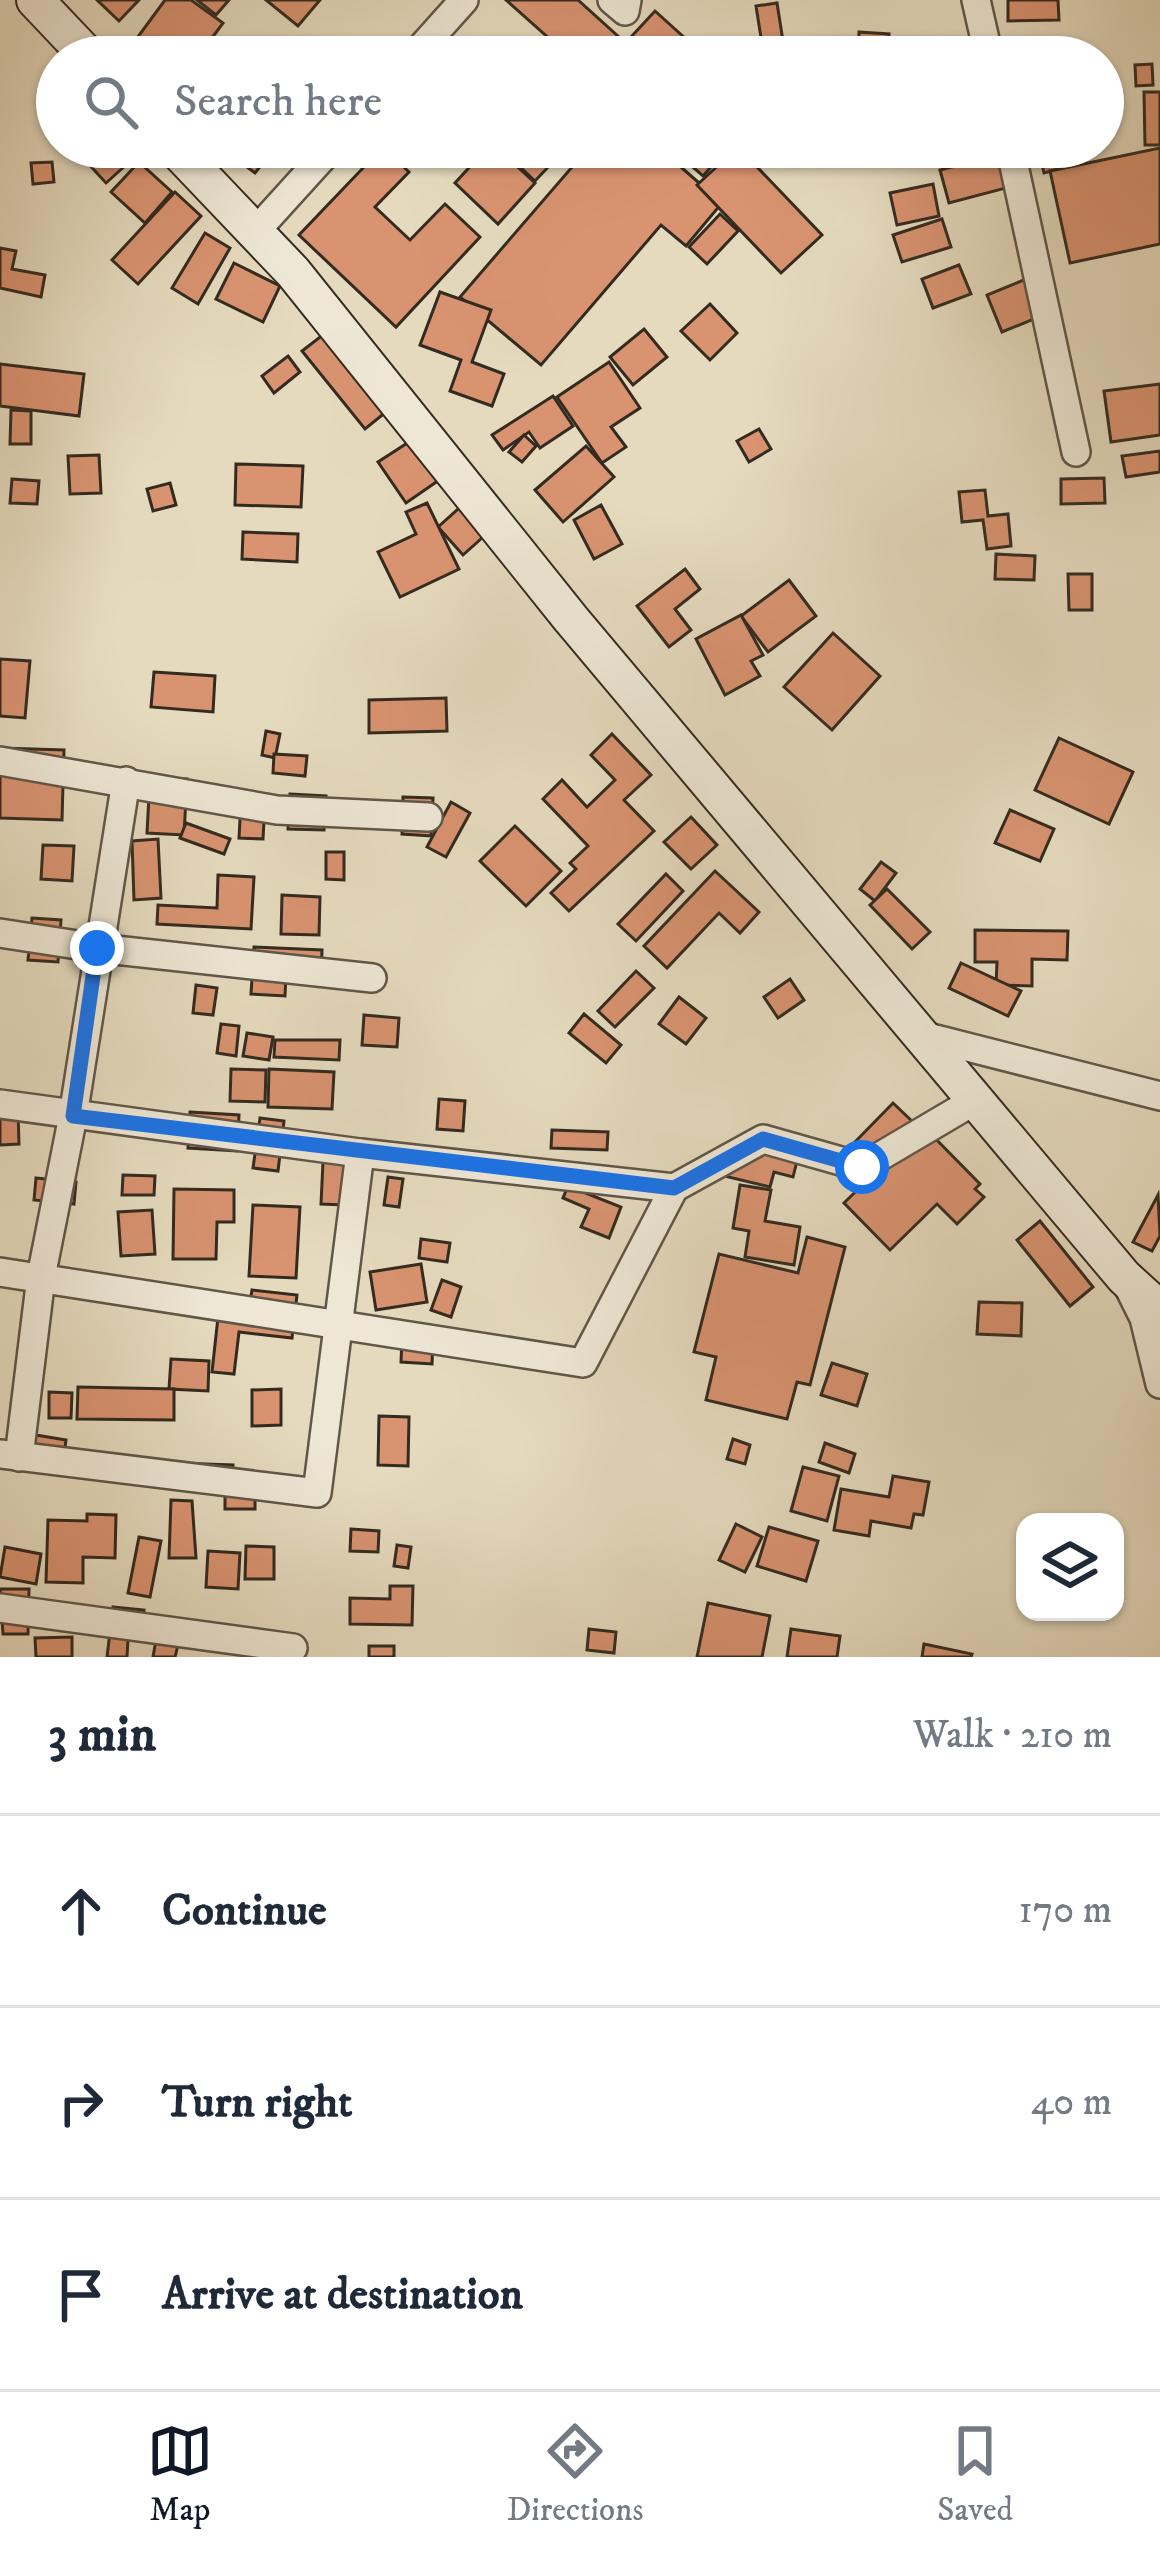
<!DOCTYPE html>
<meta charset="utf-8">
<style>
body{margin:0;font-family:"IM FELL DW Pica",serif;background:#f6f6f7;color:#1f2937}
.controls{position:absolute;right:36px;bottom:36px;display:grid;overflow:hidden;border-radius:24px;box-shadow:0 3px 9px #0004}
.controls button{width:108px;height:108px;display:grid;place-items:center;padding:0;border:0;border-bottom:3px solid #e0e1e3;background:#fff;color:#1f2937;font:60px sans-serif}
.stop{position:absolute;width:36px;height:36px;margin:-27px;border:9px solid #1a73e8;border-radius:50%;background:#fff}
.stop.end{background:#1a73e8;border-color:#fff;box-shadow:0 3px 12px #0008}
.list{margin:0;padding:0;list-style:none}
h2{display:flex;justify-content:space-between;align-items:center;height:156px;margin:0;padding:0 48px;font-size:51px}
h2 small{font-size:39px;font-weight:400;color:#747a83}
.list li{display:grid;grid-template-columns:78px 1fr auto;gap:36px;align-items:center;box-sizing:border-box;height:192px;padding:0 48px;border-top:3px solid #e0e1e3}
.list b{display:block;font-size:45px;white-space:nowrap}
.list em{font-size:39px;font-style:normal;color:#747a83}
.icon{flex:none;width:66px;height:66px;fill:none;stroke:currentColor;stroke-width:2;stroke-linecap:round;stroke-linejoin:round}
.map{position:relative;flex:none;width:1160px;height:1657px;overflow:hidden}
.search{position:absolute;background:#fff;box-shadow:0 3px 9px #0004;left:36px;right:36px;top:36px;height:132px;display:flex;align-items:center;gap:30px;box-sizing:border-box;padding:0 42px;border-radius:66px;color:#747a83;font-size:45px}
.sheet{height:732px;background:#fff}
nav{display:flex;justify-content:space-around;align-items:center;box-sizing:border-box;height:168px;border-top:3px solid #e0e1e3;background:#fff;font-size:33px;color:#747a83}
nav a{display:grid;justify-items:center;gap:6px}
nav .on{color:#111827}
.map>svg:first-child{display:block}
.building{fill:#d99371;stroke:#332b20;stroke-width:3}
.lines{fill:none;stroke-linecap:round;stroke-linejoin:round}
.minor-casing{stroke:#605748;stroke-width:32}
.secondary-casing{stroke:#332b20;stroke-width:40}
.minor{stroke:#eee7d5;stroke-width:27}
.secondary{stroke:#eee7d5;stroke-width:36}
.route{stroke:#1a73e8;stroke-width:15}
</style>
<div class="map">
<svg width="1160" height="1657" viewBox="0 0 1160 1657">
<rect width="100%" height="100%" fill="#e5dabe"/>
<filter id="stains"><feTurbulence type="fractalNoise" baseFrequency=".00167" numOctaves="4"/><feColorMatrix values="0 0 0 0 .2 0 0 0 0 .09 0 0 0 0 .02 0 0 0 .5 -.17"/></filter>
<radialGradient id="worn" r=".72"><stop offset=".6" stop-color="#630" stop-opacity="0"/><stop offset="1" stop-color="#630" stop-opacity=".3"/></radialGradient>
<g class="building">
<polygon points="97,0 139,0 119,21"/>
<polygon points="165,0 191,0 223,23 198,57 140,57 129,49"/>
<polygon points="197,0 229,0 216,15"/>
<polygon points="266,0 320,0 298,26"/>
<polygon points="506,0 578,0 641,57 570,57"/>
<polygon points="1008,0 1058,0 1059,20 1008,21"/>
<polygon points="777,3 783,41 762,44 756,6"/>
<polygon points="655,11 698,50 692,57 655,57 632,36"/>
<polygon points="859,32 889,34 888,57 858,57"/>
<polygon points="1152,64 1153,85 1136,86 1135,65"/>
<polygon points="1144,92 1160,92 1160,145 1145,145"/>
<polygon points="73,147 130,147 137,155 106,183"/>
<polygon points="231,147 263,147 271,153 255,173 227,152"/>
<polygon points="383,147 409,172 375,207 410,240 445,204 480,237 396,327 299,235"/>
<polygon points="488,147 496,147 535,183 498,224 455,183"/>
<polygon points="499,147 567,147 535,181"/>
<polygon points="612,147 666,147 669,150 666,154 722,203 686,246 661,225 541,365 460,297 585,152 598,163"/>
<polygon points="670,147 729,147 703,176"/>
<polygon points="738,147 822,235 781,273 697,185"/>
<polygon points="1038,147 1075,147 1079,164 1044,173"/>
<polygon points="1160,148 1160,244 1070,263 1050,171"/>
<polygon points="1011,151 1021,184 949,203 940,170"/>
<polygon points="52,162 54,182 33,184 31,163"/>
<polygon points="139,162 172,192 145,223 111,192"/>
<polygon points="933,184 939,216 897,225 890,193"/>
<polygon points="175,192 201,216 138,284 112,260"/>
<polygon points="720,214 738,231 707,264 689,247"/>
<polygon points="942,219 951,247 902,262 893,235"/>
<polygon points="205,233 230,248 198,304 172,288"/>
<polygon points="0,248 16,251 12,269 45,275 41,297 0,288"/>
<polygon points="234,263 280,286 263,322 216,299"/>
<polygon points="959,265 971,294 933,308 922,279"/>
<polygon points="1031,277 1046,314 1002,332 987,295"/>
<polygon points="440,292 491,310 472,362 504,374 492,406 450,391 461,360 420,345"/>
<polygon points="710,304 737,333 710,360 681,331"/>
<polygon points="644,329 667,357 633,385 610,357"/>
<polygon points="324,334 386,412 365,429 302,351"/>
<polygon points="288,356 300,372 274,393 262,376"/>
<polygon points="609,362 640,408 611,427 626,447 602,463 557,397"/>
<polygon points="0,364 84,374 79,416 0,406"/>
<polygon points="1160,384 1160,435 1111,442 1104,391"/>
<polygon points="553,396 573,426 540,448 529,432 503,450 492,435"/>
<polygon points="11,410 31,411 31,444 10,444"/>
<polygon points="759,429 771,449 749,462 737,441"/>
<polygon points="524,435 536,446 522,462 509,452"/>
<polygon points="415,438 442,478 406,503 378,462"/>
<polygon points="586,446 614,477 563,522 535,490"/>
<polygon points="1160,451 1160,472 1126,477 1122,456"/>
<polygon points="99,455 101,493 70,494 68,456"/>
<polygon points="236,464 303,466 301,507 235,505"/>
<polygon points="1104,478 1105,503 1061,504 1061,479"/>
<polygon points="12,479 39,481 37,504 10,503"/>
<polygon points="170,483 176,505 153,511 147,489"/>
<polygon points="985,490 988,516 1008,514 1011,546 987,549 983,520 962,522 959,492"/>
<polygon points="467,501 492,529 463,555 438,527"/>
<polygon points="427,503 459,569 400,597 378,552 416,534 406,512"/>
<polygon points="601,505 622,544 594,559 574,520"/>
<polygon points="243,532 298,534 297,562 242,559"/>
<polygon points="996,554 1035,556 1034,580 995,579"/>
<polygon points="685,569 700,589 675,609 691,630 669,647 637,606"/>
<polygon points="1068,574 1092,574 1092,610 1069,610"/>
<polygon points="789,580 816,616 768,652 741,616"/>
<polygon points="741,615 763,655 751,661 760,676 725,695 696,639"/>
<polygon points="833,633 880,676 832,730 784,687"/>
<polygon points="0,659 30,661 25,718 0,716"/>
<polygon points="154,672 215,676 213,712 151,707"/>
<polygon points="446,698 447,731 369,733 369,700"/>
<polygon points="266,731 280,734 275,758 262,755"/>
<polygon points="612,734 651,775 624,800 654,831 569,911 551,893 576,869 570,863 588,846 543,799 562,780 587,807 615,780 591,755"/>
<polygon points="1059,738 1133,772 1109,824 1035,790"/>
<polygon points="0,748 64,750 62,820 0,818"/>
<polygon points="274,754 307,756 305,776 273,773"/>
<polygon points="150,778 187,779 184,835 147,833"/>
<polygon points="290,794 326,796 324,830 288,829"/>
<polygon points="403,797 433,798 431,836 402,834"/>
<polygon points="241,801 265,802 263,839 239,838"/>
<polygon points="451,802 470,813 446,857 427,847"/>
<polygon points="1010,810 1054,829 1040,861 995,843"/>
<polygon points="691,817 717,845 691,869 664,842"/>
<polygon points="186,823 230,839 224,854 180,838"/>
<polygon points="515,826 561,871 526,906 480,861"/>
<polygon points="158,839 161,898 134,900 132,841"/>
<polygon points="43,845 74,846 72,881 41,879"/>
<polygon points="326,852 344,852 344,880 326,879"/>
<polygon points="881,862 896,873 875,901 860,889"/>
<polygon points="715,871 759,912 740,933 719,913 667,968 644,946"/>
<polygon points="666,874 683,891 636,941 618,924"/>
<polygon points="218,875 254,877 251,929 157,924 158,905 217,908"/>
<polygon points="887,889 930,932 912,949 870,905"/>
<polygon points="282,895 320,897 319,935 281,934"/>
<polygon points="32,918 61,920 58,962 28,960"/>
<polygon points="975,930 1068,931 1067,960 1032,959 1032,986 996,985 997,962 975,962"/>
<polygon points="254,947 322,950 321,978 286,976 285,996 251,994"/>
<polygon points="961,963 1021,991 1008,1016 949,988"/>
<polygon points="636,971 654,988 615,1027 598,1011"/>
<polygon points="790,979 804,1000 778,1018 764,997"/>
<polygon points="196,985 217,988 213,1015 193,1013"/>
<polygon points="679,997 706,1018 686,1044 659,1024"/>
<polygon points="584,1014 621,1045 606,1063 569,1033"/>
<polygon points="364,1015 399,1018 397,1047 362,1045"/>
<polygon points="221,1024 239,1026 236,1056 217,1053"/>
<polygon points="247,1033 273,1037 269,1060 243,1056"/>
<polygon points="275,1040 340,1040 339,1060 274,1057"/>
<polygon points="231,1069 266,1070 265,1102 230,1101"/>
<polygon points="269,1069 334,1072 332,1109 268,1107"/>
<polygon points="439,1099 465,1101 463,1131 437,1129"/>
<polygon points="893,1103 915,1124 877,1163 855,1142"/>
<polygon points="18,1110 19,1144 0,1145 0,1111"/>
<polygon points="190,1112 239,1115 237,1151 188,1148"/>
<polygon points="260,1118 284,1121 278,1171 253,1168"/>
<polygon points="923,1126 980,1184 975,1189 984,1197 957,1224 937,1204 890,1250 844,1203"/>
<polygon points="552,1130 608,1132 607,1150 551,1148"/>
<polygon points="324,1141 347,1141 345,1205 321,1204"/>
<polygon points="728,1144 797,1161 793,1177 774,1172 770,1187 720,1175"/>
<polygon points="123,1175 155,1176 154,1195 122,1195"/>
<polygon points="388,1177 403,1179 399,1207 384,1205"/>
<polygon points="36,1178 76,1182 74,1204 34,1200"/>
<polygon points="740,1185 771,1190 765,1221 800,1227 794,1265 745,1257 749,1231 733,1228"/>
<polygon points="568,1186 621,1207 609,1238 581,1227 589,1209 563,1198"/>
<polygon points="174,1189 234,1190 234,1222 217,1222 216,1259 173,1259"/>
<polygon points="1158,1195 1160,1236 1152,1251 1133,1242"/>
<polygon points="253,1205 300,1207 296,1278 249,1276"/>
<polygon points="152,1210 155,1254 121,1256 118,1212"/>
<polygon points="1040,1221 1093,1287 1070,1306 1017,1240"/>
<polygon points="807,1237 845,1247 810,1385 797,1382 787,1419 706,1400 716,1357 694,1352 719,1254 798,1273"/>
<polygon points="421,1239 450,1243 447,1262 419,1258"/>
<polygon points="421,1264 427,1302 376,1310 370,1272"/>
<polygon points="442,1280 461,1287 451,1317 431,1310"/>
<polygon points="252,1290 297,1295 292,1338 239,1332 234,1374 212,1372 220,1299 250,1302"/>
<polygon points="979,1302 1022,1303 1021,1336 977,1334"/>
<polygon points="402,1339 433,1340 432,1364 401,1362"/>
<polygon points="171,1359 209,1361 208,1391 169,1389"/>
<polygon points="832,1363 867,1374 857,1406 821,1395"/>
<polygon points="78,1387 174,1389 174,1420 77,1419"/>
<polygon points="281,1389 281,1425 252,1426 252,1390"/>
<polygon points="49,1392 72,1393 71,1418 49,1418"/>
<polygon points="379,1416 409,1417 408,1466 378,1465"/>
<polygon points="36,1435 66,1440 63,1463 32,1458"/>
<polygon points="733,1439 750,1445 745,1464 727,1459"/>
<polygon points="825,1443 855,1454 849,1473 819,1462"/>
<polygon points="177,1463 233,1465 232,1487 255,1488 255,1509 225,1509 225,1489"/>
<polygon points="803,1467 839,1476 827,1521 791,1511"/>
<polygon points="893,1476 929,1482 923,1515 914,1514 911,1528 871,1521 869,1536 834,1530 841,1489 889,1497"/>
<polygon points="171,1500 192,1501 196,1558 169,1558"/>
<polygon points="87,1514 116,1515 115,1558 83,1557 83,1583 46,1582 48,1520 87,1521"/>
<polygon points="736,1524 762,1537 745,1572 719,1560"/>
<polygon points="769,1527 818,1541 806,1581 757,1566"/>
<polygon points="351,1529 379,1531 378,1552 350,1551"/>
<polygon points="139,1537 161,1541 150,1597 128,1593"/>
<polygon points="397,1545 411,1547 408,1568 394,1566"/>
<polygon points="246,1546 274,1547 274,1579 245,1579"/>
<polygon points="5,1547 41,1554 36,1584 0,1577"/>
<polygon points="208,1551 240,1553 238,1589 206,1587"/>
<polygon points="390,1586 413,1586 412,1625 350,1624 350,1598 390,1599"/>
<polygon points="0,1589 29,1589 28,1634 3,1634"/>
<polygon points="708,1603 770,1616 762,1657 697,1657"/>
<polygon points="113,1607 144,1610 140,1640 128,1639 127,1657 107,1657"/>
<polygon points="589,1629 616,1632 614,1653 587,1650"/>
<polygon points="791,1629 840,1636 837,1657 787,1657"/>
<polygon points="72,1637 72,1657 36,1657 35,1638"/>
<polygon points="156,1640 178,1645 175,1657 153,1657"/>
<polygon points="924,1644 972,1654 971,1657 922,1657"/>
<rect x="369" y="1646" width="25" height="11"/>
</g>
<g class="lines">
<g class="minor-casing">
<g id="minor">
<polyline points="612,0 625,11 627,0"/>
<polyline points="976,0 989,57"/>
<polyline points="413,57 464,0"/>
<polyline points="1010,147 1076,452"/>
<polyline points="255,232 332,147"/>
<polyline points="0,761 277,810 428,817"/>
<polyline points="0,933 97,948 372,978"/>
<polyline points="924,1036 1160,1096"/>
<polyline points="0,1104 360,1153 674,1188"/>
<polyline points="0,1272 583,1363 674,1188 763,1139 862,1167 974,1101"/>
<polyline points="1128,1286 1144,1318 1160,1384"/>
<polyline points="0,1454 317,1493 360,1153"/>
<polyline points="19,1457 41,1277 73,1116 126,781"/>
<polyline points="0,1608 293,1648"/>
</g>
</g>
<g class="secondary-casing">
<g id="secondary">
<polyline points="35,0 89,57"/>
<polyline points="174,147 293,272 571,619 1124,1277 1160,1310"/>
</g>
</g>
<use href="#minor" class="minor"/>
<use href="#secondary" class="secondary"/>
</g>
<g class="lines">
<polyline class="route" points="97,948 73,1116 674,1188 763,1139 862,1167"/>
</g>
<rect width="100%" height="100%" filter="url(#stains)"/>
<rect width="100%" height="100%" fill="url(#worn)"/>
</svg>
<div class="controls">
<button><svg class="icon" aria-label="layers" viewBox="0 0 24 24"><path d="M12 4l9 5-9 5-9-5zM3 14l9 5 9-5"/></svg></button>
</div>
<div class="stop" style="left:862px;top:1167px"></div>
<div class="stop end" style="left:97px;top:948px"></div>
<div class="search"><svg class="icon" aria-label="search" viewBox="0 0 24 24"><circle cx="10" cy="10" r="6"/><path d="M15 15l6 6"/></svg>Search here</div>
</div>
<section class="sheet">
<h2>3 min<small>Walk · 210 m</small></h2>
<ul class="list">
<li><svg class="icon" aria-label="ahead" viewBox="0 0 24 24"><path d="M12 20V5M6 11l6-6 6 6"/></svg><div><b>Continue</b></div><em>170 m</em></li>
<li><svg class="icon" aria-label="right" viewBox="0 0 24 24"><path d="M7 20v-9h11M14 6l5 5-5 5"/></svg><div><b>Turn right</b></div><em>40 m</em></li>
<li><svg class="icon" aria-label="arrive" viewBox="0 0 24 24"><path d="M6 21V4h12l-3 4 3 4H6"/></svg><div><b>Arrive at destination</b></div></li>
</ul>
</section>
<nav>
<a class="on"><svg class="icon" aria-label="map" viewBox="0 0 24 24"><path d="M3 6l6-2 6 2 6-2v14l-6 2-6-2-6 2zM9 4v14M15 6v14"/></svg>Map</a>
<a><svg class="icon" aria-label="directions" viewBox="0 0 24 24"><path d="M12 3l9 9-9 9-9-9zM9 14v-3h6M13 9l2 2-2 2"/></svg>Directions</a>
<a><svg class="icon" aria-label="saved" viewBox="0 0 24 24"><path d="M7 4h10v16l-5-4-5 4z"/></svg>Saved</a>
</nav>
